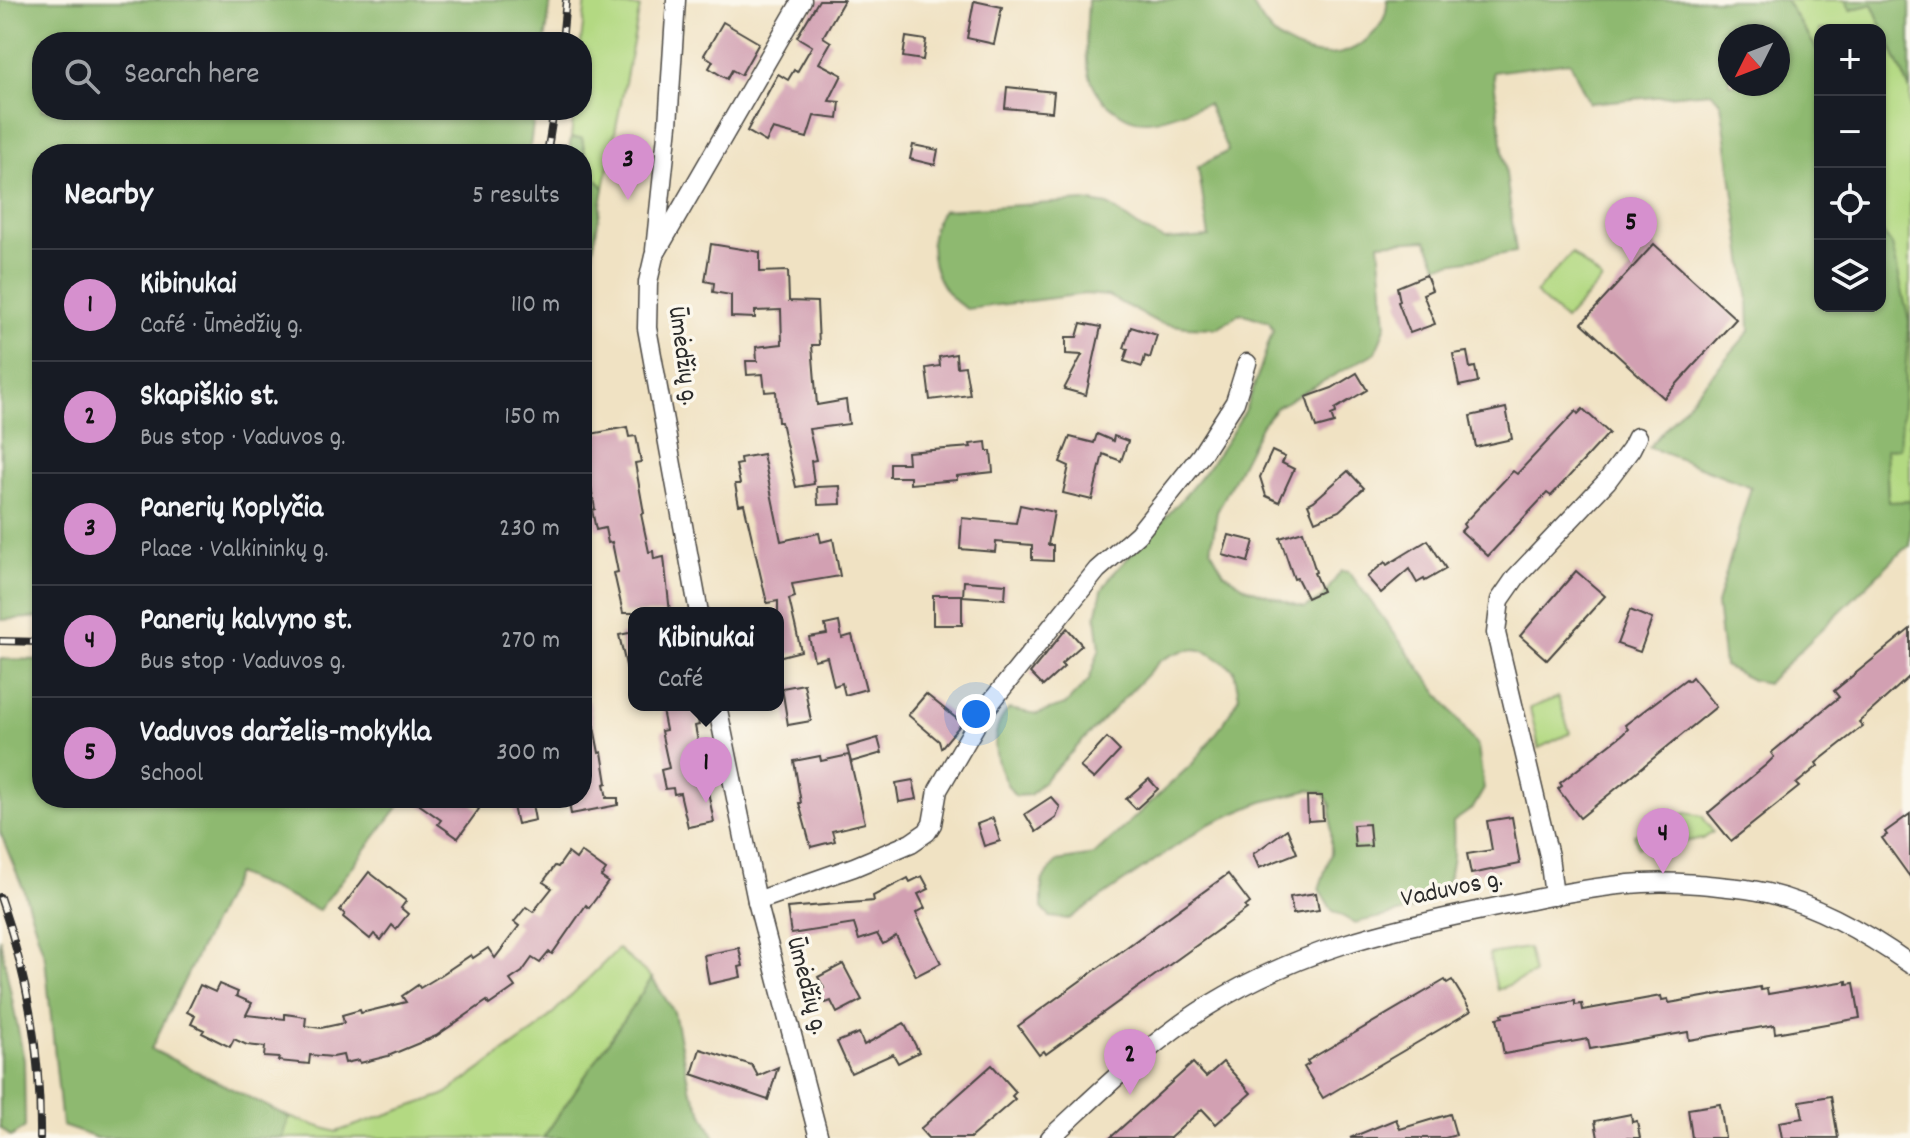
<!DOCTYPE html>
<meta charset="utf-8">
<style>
body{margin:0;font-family:Dekko,sans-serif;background:#20242c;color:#f1f3f6}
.controls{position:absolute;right:24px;top:24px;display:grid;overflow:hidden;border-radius:16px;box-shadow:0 2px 6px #0004}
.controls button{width:72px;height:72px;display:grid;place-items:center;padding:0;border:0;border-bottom:2px solid #363941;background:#171b24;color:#f1f3f6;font:40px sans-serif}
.compass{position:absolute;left:1718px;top:24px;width:72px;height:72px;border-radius:50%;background:#171b24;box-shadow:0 2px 6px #0004;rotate:228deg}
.you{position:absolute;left:976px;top:714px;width:28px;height:28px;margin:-20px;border:6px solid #fff;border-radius:50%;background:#1a73e8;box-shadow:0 0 0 12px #1a73e833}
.badge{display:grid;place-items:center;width:52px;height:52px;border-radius:50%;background:#d690ce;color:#111;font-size:26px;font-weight:700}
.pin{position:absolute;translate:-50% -66px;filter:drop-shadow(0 2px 4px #0008)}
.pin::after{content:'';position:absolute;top:42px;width:28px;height:24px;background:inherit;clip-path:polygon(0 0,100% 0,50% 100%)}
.popup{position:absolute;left:628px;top:607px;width:156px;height:104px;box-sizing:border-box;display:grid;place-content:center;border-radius:16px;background:#171b24;filter:drop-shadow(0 2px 6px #0005);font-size:26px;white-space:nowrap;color:#9ea1a6}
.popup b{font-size:30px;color:#f1f3f6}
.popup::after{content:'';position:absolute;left:50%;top:100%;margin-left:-16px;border:16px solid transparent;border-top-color:#171b24}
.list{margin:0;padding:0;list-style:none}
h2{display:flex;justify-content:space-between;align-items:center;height:104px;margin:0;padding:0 32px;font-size:34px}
h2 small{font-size:26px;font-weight:400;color:#9ea1a6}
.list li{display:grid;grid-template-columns:52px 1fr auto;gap:24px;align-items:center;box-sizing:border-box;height:112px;padding:0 32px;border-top:2px solid #363941}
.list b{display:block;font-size:30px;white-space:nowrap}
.list p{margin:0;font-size:26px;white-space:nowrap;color:#9ea1a6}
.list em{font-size:26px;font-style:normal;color:#9ea1a6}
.icon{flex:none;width:44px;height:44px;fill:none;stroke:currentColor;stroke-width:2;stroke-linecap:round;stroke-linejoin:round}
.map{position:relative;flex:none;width:1910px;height:1138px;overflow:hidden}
.search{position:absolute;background:#171b24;box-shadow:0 2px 6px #0004;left:32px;top:32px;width:560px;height:88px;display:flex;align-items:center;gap:20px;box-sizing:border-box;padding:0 28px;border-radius:32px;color:#9ea1a6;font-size:30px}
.panel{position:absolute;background:#171b24;box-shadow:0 2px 6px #0004;left:32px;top:144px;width:560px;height:664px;border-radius:32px}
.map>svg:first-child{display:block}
.green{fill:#b3d982;stroke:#6f8256;stroke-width:2}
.forest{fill:#8eb970;stroke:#5c724e;stroke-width:2;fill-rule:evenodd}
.building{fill:#d2a0b2}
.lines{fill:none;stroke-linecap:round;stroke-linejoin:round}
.street-casing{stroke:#494642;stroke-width:21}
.street{stroke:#fff;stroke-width:18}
.rail-casing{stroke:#2b2b2b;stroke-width:8}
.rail{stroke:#fbf7ec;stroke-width:5;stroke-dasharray:15;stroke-linecap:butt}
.labels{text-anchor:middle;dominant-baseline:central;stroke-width:7;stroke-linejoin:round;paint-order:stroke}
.street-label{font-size:26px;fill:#2b2b2b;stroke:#fbf7ec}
</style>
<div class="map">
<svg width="1910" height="1138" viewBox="0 0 1910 1138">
<rect width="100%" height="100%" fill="#fbf7ec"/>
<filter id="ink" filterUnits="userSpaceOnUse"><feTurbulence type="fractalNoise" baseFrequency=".0125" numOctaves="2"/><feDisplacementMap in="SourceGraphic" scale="16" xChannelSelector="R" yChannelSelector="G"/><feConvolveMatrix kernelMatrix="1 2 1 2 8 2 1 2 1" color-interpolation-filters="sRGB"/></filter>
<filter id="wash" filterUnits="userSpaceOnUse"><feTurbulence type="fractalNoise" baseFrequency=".006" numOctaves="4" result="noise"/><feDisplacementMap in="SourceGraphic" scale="32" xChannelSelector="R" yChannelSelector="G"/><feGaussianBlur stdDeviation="1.8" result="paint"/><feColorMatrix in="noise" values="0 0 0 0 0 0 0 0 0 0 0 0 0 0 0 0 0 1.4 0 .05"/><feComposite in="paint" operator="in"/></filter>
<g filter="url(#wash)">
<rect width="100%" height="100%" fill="#f0e2c3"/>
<g class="green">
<polygon points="586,0 610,0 616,6 640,7 604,188 588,169 582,138 571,138 574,110 582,110 581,42"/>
<polygon points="1785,0 1845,0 1852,10 1872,3 1910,90 1910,501 1888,503 1886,448 1899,448 1892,245 1880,229 1880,30 1820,30 1820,54"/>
<polygon points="1572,253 1602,280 1565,320 1535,293"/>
<polygon points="1558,697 1570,733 1539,748 1530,708"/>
<polygon points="1686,813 1702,816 1713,832 1703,839 1638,847 1634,834"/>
<polygon points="1528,948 1534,974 1497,990 1489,954"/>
<polygon points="618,949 652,978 543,1138 283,1138 289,1117 336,1132 444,1095 536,1030"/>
</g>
<g class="forest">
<polygon points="0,0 551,0 545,42 42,42 42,110 535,110 529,154 42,154 42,617 1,620"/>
<path d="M1088 0H1250C1259 16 1269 35 1286 43 1298 50 1314 55 1328 55 1356 54 1389 29 1387 0H1785L1820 54V306H1880V229L1892 245 1909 321 1900 448 1886 449 1888 502 1910 501V546L1903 550 1767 683 1752 680 1724 666 1717 604 1751 487 1649 447 1750 331 1749 301 1721 103 1711 92 1589 103 1570 62 1493 72 1516 252 1438 265 1426 240 1379 243 1386 324 1376 352 1277 407 1262 424 1217 512 1211 550 1224 573 1247 588 1305 608 1322 598 1341 571 1349 572 1478 747 1484 789 1473 808 1453 822C1458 910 1427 906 1354 923L1332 910 1319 889 1331 853V805L1323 793 1310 790 1262 802 1207 825 1069 919 1050 917 1042 908V881L1057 861 1094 855 1193 763 1224 723 1239 696 1234 670C1203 648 1196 641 1160 661L1030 795 1015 796C996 771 985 734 1009 709L1037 714 1065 705 1089 680 1100 648 1096 617 1102 590 1112 575C1158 525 1208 477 1241 417 1255 391 1263 358 1273 330L1269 322 1241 313 1217 328 1187 327 1159 323 1108 296 1085 294 967 309C934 292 919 241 943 210L1084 201 1108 205 1142 229 1164 240 1209 237 1198 167 1228 151 1208 104C1189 108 1167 120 1148 121 1134 122 1125 117 1114 109 1077 83 1087 39 1088 0ZM1730 36H1778V84H1730Z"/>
<polygon points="1845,0 1910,0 1910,90 1872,4 1851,10"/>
<polygon points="571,138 582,138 588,169 604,188 582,311 582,154 568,154"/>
<polygon points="0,659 42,660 42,798 405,798 319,910 236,874 151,1049 289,1117 283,1138 97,1138 62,1126 45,958 23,888 0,832"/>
<polygon points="0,938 24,1060 25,1127 11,1137 0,1127"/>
<polygon points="652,978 674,1012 689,1086 715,1138 543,1138"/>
</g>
<g id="blocks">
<g class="building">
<polygon points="819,0 844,0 823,37 831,42 819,63 842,75 829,101 840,102 838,119 814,116 807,138 773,129 766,142 747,131 778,74 788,80 794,70 797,72 812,46 797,37"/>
<polygon points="974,1 1002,7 994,44 967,38"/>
<polygon points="723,22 759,43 741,75 732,70 727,79 709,68 713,61 704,55"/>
<polygon points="906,37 926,40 923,60 903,57"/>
<polygon points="1007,87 1054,92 1052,112 1005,108"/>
<polygon points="913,145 938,150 935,165 910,159"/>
<polygon points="711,244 760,252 760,272 788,271 789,301 817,302 819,345 812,345 817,405 846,400 849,424 809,429 816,460 811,461 814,484 796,487 781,422 778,422 776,391 765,392 763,374 747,375 746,361 757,361 756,347 782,344 781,310 755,311 755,318 731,317 731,295 713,292 714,283 705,281"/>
<polygon points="1654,244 1736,319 1664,398 1582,323"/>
<polygon points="1426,275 1432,290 1423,294 1435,324 1410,333 1398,302 1400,301 1397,287"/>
<polygon points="1081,323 1101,327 1086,395 1064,389 1082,355 1066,354 1066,337 1077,337"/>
<polygon points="1131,327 1157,335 1150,358 1145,356 1142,367 1124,361 1128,349 1124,348"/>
<polygon points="1467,352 1470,368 1475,367 1478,382 1459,386 1453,354"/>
<polygon points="956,354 957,367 965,366 970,395 930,400 926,368 940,366 939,357"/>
<polygon points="1357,373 1367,390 1335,409 1336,413 1331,415 1334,423 1316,428 1306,397 1332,388"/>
<polygon points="1506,408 1512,439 1476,447 1470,416"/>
<polygon points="1583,409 1609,433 1551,496 1547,493 1488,556 1461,531 1465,527 1463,524 1513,471 1517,474 1576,411 1578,414"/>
<polygon points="627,427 629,437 636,436 641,462 635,463 644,513 641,514 649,552 653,551 654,559 664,557 670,613 623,613 614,573 618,572 612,542 608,543 605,528 596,530 592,510 595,509 584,447 593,445 591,434"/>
<polygon points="1097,434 1113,441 1114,436 1128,441 1121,461 1103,454 1092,500 1063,493 1069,466 1060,462 1070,437 1094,443"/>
<polygon points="986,442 987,451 991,451 993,472 957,476 957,480 910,484 910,477 890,477 890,463 908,463 907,452 971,447 970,444"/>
<polygon points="1272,451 1285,457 1282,463 1294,469 1279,502 1266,496 1260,477"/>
<polygon points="763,454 781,541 819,533 821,542 833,539 840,576 792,584 795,597 789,599 801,651 778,657 778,601 767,603 744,504 739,505 735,484 740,484 736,465 741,464 740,458"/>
<polygon points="1348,471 1364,488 1339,511 1315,521 1308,504 1314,501"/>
<polygon points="840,486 841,504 818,505 817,487"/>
<polygon points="1020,505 1054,512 1048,545 1053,545 1053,561 1032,560 1032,545 996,542 995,552 960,549 962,518 1016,523"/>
<polygon points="1303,531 1316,572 1314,573 1322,591 1307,598 1297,578 1294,579 1280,538"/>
<polygon points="1229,535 1254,541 1248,562 1223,555"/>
<polygon points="1428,540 1446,569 1425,581 1424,579 1417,583 1409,569 1381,593 1367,577 1385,562 1387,565"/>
<polygon points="1576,571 1605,596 1547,660 1520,636"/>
<polygon points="964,581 1006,584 1005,599 963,596"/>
<rect x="933" y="595" width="29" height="30"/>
<polygon points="1630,610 1652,619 1640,652 1617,644"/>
<polygon points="839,622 842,638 852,635 866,689 845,695 842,683 834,686 827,657 814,660 809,637 827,634 825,625"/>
<polygon points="1067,628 1082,645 1061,664 1064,667 1043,686 1030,673"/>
<polygon points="1910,629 1910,676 1859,722 1863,726 1816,763 1818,766 1796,784 1799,787 1731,841 1708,813 1767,764 1774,757 1771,753 1839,697 1834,691"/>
<polygon points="634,632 634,673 628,674 619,635"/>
<polygon points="1692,677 1716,707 1580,818 1558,789 1562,786 1560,783 1623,734 1628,729 1625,725 1686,679 1688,681"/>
<polygon points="804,684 811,721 788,725 782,688"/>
<polygon points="926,694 962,723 941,748 939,741 908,715"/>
<polygon points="589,701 599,753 602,752 607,783 604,784 607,798 605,798 618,798 618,805 571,814 568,798 582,798 582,702"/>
<polygon points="661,705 695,705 699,725 695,726 714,822 688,827 680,793 674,794 673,788 665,789 661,770 669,768 661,731 666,730"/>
<polygon points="878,738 882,753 851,762 847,747"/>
<polygon points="1107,738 1120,751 1094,779 1080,767"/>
<polygon points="849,755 865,823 832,831 835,841 811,847 799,803 801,803 794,761 820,756 821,761"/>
<polygon points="1149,779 1158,789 1136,809 1126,799"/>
<polygon points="913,780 917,799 899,802 896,783"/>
<polygon points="1307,796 1322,796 1323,820 1308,821"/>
<polygon points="1051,797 1060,807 1056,818 1036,832 1025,814"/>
<polygon points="410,798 476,798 472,804 479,809 458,838 438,824 441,820"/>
<polygon points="511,798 531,798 535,820 517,824"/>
<polygon points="1910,814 1910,877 1882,838 1887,835 1885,832"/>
<polygon points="1512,817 1520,864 1471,874 1467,854 1492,850 1487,821"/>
<polygon points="993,818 1000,841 984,846 977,824"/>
<polygon points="1369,824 1371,846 1355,847 1353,825"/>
<polygon points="1287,829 1297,853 1259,868 1253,854"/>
<polygon points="581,852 606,870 601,877 608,882 589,908 586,905 552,954 549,952 540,963 532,958 522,972 510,980 515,987 489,1005 487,1001 436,1036 388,1056 360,1063 359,1060 345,1063 343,1055 333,1057 310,1055 309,1064 278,1061 279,1058 264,1057 265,1047 247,1045 234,1039 230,1047 202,1033 204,1030 191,1024 195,1016 187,1012 200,985 215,992 219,984 238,992 236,996 252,1003 246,1015 285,1019 285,1014 306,1017 305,1026 321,1028 344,1023 342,1015 360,1010 361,1013 406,1002 402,996 418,985 420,988 435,979 471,955 473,958 488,948 495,958 519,926 514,922 526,907 533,912 552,888 543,882 555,866 558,867 568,853 576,859"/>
<polygon points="369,872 406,901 401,908 408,914 396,929 392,925 381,940 374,934 370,939 343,917 345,914 340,910"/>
<polygon points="1228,874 1250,903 1245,907 1247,909 1046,1054 1044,1051 1039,1055 1018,1026"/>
<polygon points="922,876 929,889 918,894 925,908 916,913 941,963 916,976 896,936 883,944 877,934 859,940 854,924 791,934 787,908 874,901 873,896 908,878 910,882"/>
<polygon points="1316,893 1319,910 1293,914 1290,897"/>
<polygon points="739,948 743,966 739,967 741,977 709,984 704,955"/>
<polygon points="843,964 862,1000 837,1013 831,1001 826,1003 819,990 824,988 818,977"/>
<polygon points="1445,980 1447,983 1452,980 1471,1011 1323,1098 1304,1067 1309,1064 1307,1061"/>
<polygon points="1847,981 1847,984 1854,983 1860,1018 1775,1033 1774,1025 1689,1040 1688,1032 1590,1049 1588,1039 1504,1054 1497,1018 1503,1017 1502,1014 1575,1001 1575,1005 1582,1004 1583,1010 1661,996 1662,1000 1668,999 1669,1003 1760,987 1761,990 1767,989 1768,994"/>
<polygon points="904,1023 919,1052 898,1063 893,1054 851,1073 837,1042 859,1033 864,1045"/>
<polygon points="700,1049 752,1065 758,1076 778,1067 768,1100 692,1074"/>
<polygon points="1223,1062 1251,1093 1216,1124 1202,1109 1170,1138 1110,1138 1193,1063 1206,1077"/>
<polygon points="992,1065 1016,1092 1012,1096 1015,1099 970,1138 928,1138 920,1129"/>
<polygon points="1831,1096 1838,1138 1782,1138 1779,1122 1803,1118 1800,1101"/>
<polygon points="1720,1104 1725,1138 1692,1138 1688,1109"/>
<polygon points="1450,1114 1456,1135 1445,1138 1350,1138 1396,1119 1400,1129"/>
<polygon points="1631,1114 1632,1122 1637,1121 1640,1138 1598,1138 1595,1121"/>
</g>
</g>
</g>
<g filter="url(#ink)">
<use href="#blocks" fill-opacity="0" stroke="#494642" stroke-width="2"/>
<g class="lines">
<g class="street-casing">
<g id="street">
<polyline points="655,250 668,125 676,0"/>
<polyline points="699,613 647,328 648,282 654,256 802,0"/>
<polyline points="717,705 757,901 819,1138"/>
<polyline points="1554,896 1549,856 1496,633 1500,600 1516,577 1607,481 1631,449 1637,437"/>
<polyline points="757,901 854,867 911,843 927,832 932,824 938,790 984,711 1097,570 1138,534 1201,455 1235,402 1247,363"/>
<path d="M1050 1138C1100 1092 1150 1042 1208 1006 1299 950 1385 930 1487 909 1538 899 1591 886 1643 883 1676 881 1712 885 1746 889 1805 897 1862 930 1910 964"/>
</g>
</g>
<use href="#street" class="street"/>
<g class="rail-casing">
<g id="rail">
<polyline points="562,42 566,0"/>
<polyline points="547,154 554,110"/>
<polyline points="0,641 42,642"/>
<path d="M0 897C28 978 41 1052 40 1138"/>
</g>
</g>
<use href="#rail" class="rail"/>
</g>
</g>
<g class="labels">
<g class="street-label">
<text transform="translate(682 356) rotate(82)">Ūmėdžių g.</text>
<text transform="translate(1452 890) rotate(-12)">Vaduvos g.</text>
<text transform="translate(806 986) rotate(75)">Ūmėdžių g.</text>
</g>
</g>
</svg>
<div class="controls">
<button>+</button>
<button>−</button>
<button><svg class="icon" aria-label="locate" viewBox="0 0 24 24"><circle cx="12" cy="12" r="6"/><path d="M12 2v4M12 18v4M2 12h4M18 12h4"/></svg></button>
<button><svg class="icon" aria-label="layers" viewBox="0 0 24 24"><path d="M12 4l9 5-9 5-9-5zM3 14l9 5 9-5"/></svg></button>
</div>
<svg class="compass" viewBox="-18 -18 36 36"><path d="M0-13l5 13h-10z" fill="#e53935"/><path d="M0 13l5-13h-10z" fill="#9ea1a6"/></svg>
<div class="you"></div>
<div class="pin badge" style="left:706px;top:803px">1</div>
<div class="popup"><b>Kibinukai</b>Café</div>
<div class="pin badge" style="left:1130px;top:1095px">2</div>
<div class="pin badge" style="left:628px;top:200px">3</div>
<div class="pin badge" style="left:1663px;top:874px">4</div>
<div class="pin badge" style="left:1631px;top:263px">5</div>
<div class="search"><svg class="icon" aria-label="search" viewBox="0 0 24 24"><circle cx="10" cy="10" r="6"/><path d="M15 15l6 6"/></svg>Search here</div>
<section class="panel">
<h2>Nearby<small>5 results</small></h2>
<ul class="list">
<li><span class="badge">1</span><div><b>Kibinukai</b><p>Café · Ūmėdžių g.</p></div><em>110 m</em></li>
<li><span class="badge">2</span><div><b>Skapiškio st.</b><p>Bus stop · Vaduvos g.</p></div><em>150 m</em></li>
<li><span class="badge">3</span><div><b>Panerių Koplyčia</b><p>Place · Valkininkų g.</p></div><em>230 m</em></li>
<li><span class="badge">4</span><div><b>Panerių kalvyno st.</b><p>Bus stop · Vaduvos g.</p></div><em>270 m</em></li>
<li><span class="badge">5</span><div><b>Vaduvos darželis-mokykla</b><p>School</p></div><em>300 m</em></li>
</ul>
</section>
</div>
